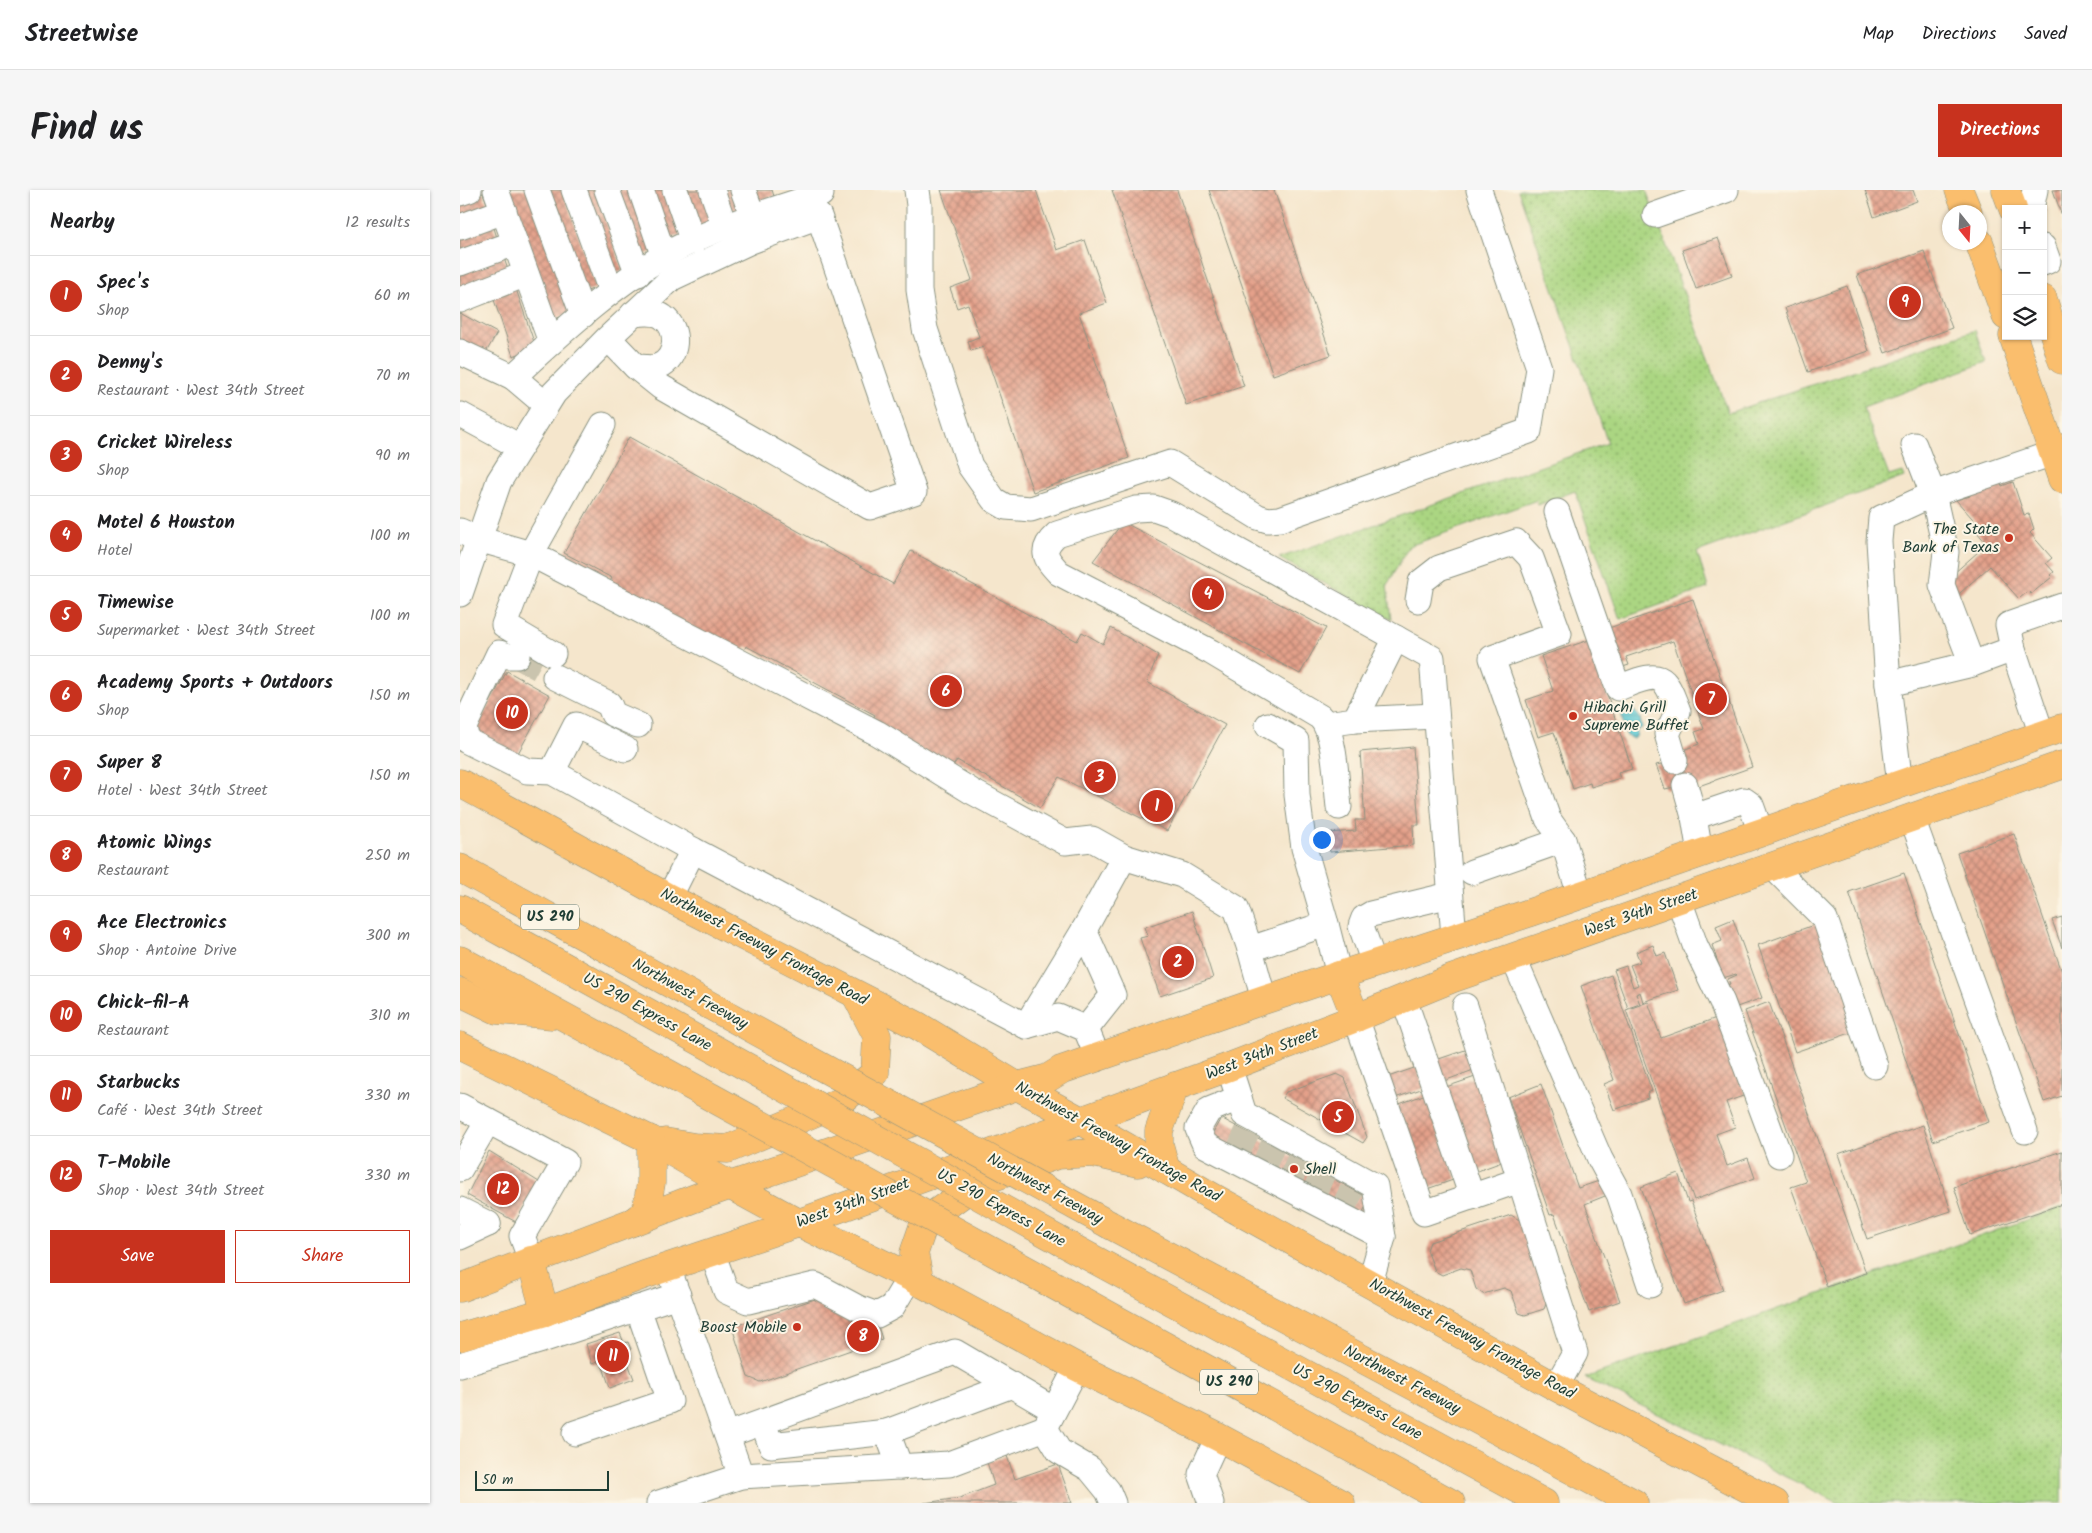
<!DOCTYPE html>
<meta charset="utf-8">
<style>
body{margin:0;font-family:Kalam,sans-serif;background:#f6f6f6;color:#202124}
.controls{position:absolute;right:15px;top:15px;display:grid;overflow:hidden;border-radius:0px;box-shadow:0 1px 4px #0004}
.controls button{width:45px;height:45px;display:grid;place-items:center;padding:0;border:0;border-bottom:1px solid #e0e0e0;background:#fff;color:#202124;font:25px sans-serif}
.compass{position:absolute;left:1482px;top:15px;width:45px;height:45px;border-radius:50%;background:#fff;box-shadow:0 1px 4px #0004;rotate:162deg}
.scale{position:absolute;left:15px;bottom:12px;width:134px;box-sizing:border-box;padding-left:5px;border:2px solid #1f3d34;border-top:0;font-size:14px;line-height:18px;white-space:nowrap;color:#1f3d34;-webkit-text-stroke:4px #fcf5e5;paint-order:stroke}
.you{position:absolute;left:861px;top:649px;width:18px;height:18px;margin:-12px;border:4px solid #fff;border-radius:50%;background:#1a73e8;box-shadow:0 0 0 8px #1a73e833}
.badge{display:grid;place-items:center;width:32px;height:32px;border-radius:50%;background:#c8321e;color:#fff;font-size:16px;font-weight:700}
.pin{position:absolute;translate:-50% -50%;border:2px solid #fff;box-shadow:0 1px 5px #0006}
.list{margin:0;padding:0;list-style:none}
h2{display:flex;justify-content:space-between;align-items:center;height:65px;margin:0;padding:0 20px;font-size:21px}
h2 small{font-size:16px;font-weight:400;color:#757577}
.list li{display:grid;grid-template-columns:32px 1fr auto;gap:15px;align-items:center;box-sizing:border-box;height:80px;padding:0 20px;border-top:1px solid #e0e0e0}
.list b{display:block;font-size:19px;white-space:nowrap}
.list p{margin:0;font-size:16px;white-space:nowrap;color:#757577}
.list em{font-size:16px;font-style:normal;color:#757577}
.actions{display:flex;gap:10px;padding:15px 20px}
.actions a{flex:1;padding:11px 0;border:1px solid #c8321e;border-radius:0px;text-align:center;font-size:18px;color:#c8321e}
.actions .main{background:#c8321e;color:#fff}
.icon{flex:none;width:28px;height:28px;fill:none;stroke:currentColor;stroke-width:2;stroke-linecap:round;stroke-linejoin:round}
.map{position:relative;flex:none;width:1602px;height:1313px;overflow:hidden;border-radius:0px}
header{display:flex;align-items:center;gap:30px;box-sizing:border-box;height:70px;padding:0 25px;background:#fff;border-bottom:1px solid #e0e0e0}
header strong{font-size:24px}
nav{display:flex;gap:28px;margin-inline-start:auto;font-size:18px}
.intro{display:flex;align-items:center;justify-content:space-between;box-sizing:border-box;height:120px;padding:0 30px}
h1{margin:0;font-size:35px}
.button{padding:12px 22px;border-radius:0px;background:#c8321e;color:#fff;font-size:18px;font-weight:700}
main{display:flex;gap:30px;padding:0 30px}
aside{flex:1;background:#fff;border-radius:0px;box-shadow:0 1px 4px #0004}
.map>svg:first-child{display:block}
.grass{fill:url(#grass-dots);stroke:#658a5b}
.water{fill:url(#water-rules);stroke:#3e8284}
.building{fill:url(#building-cross-hatch)}
.lines{fill:none;stroke-linecap:round;stroke-linejoin:round}
.minor-tunnel{stroke:#cac4ae;stroke-width:25;stroke-dasharray:25 12;stroke-linecap:butt}
.minor-casing{stroke:#8a9280;stroke-width:27}
.major-casing{stroke:#8a9280;stroke-width:29}
.highway-casing{stroke:#8a9280;stroke-width:29}
.minor{stroke:#fff;stroke-width:25}
.major{stroke:#fabe6d;stroke-width:28}
.highway{stroke:#fabe6d;stroke-width:28}
.highway-bridge-casing{stroke:#8a9280;stroke-width:29;stroke-linecap:butt}
.highway-bridge{stroke:#fabe6d;stroke-width:28}
.poi-dot{fill:#c8321e;stroke:#fcf5e5;stroke-width:2}
.labels{text-anchor:middle;dominant-baseline:central;stroke-width:4;stroke-linejoin:round;paint-order:stroke}
.shield{fill:#fcf5e5;stroke:#617469;stroke-width:1}
.shield-label{font-size:15px;font-weight:bold;fill:#1f3d34}
.poi-label{font-size:16px;fill:#1f3d34;stroke:#fcf5e5;text-anchor:end}
.street-label{font-size:16px;fill:#1f3d34;stroke:#fcf5e5}
</style>
<header>
<strong>Streetwise</strong>
<nav><a>Map</a><a>Directions</a><a>Saved</a></nav>
</header>
<div class="intro"><h1>Find us</h1><a class="button">Directions</a></div>
<main>
<aside>
<h2>Nearby<small>12 results</small></h2>
<ul class="list">
<li><span class="badge">1</span><div><b>Spec's</b><p>Shop</p></div><em>60 m</em></li>
<li><span class="badge">2</span><div><b>Denny's</b><p>Restaurant · West 34th Street</p></div><em>70 m</em></li>
<li><span class="badge">3</span><div><b>Cricket Wireless</b><p>Shop</p></div><em>90 m</em></li>
<li><span class="badge">4</span><div><b>Motel 6 Houston</b><p>Hotel</p></div><em>100 m</em></li>
<li><span class="badge">5</span><div><b>Timewise</b><p>Supermarket · West 34th Street</p></div><em>100 m</em></li>
<li><span class="badge">6</span><div><b>Academy Sports + Outdoors</b><p>Shop</p></div><em>150 m</em></li>
<li><span class="badge">7</span><div><b>Super 8</b><p>Hotel · West 34th Street</p></div><em>150 m</em></li>
<li><span class="badge">8</span><div><b>Atomic Wings</b><p>Restaurant</p></div><em>250 m</em></li>
<li><span class="badge">9</span><div><b>Ace Electronics</b><p>Shop · Antoine Drive</p></div><em>300 m</em></li>
<li><span class="badge">10</span><div><b>Chick-fil-A</b><p>Restaurant</p></div><em>310 m</em></li>
<li><span class="badge">11</span><div><b>Starbucks</b><p>Café · West 34th Street</p></div><em>330 m</em></li>
<li><span class="badge">12</span><div><b>T-Mobile</b><p>Shop · West 34th Street</p></div><em>330 m</em></li>
</ul>
<div class="actions"><a class="main">Save</a><a>Share</a></div>
</aside>
<div class="map">
<svg width="1602" height="1313" viewBox="0 0 1602 1313">
<defs>
<pattern id="grass-dots" width="8" height="8" patternUnits="userSpaceOnUse" patternTransform="scale(1.25)"><rect width="8" height="8" fill="#abd682"/><path d="M2 2h.1M6 6h.1" fill="none" stroke="#8baf6b" stroke-width="1.8" stroke-linecap="round"/></pattern>
<pattern id="water-rules" width="6" height="5" patternUnits="userSpaceOnUse" patternTransform="scale(1.25)"><rect width="6" height="5" fill="#5cc8d3"/><path d="M0 2.5h6" fill="none" stroke="#4ba4ac"/></pattern>
<pattern id="building-cross-hatch" width="8" height="8" patternUnits="userSpaceOnUse" patternTransform="scale(1.25)"><rect width="8" height="8" fill="#e4a08a"/><path d="M0 0l8 8M0 8l8-8" fill="none" stroke="#b88472"/></pattern>
</defs>
<rect width="100%" height="100%" fill="#fcf5e5"/>
<filter id="ink" filterUnits="userSpaceOnUse"><feTurbulence type="fractalNoise" baseFrequency=".02" numOctaves="2"/><feDisplacementMap in="SourceGraphic" scale="10" xChannelSelector="R" yChannelSelector="G"/><feConvolveMatrix kernelMatrix="1 2 1 2 8 2 1 2 1" color-interpolation-filters="sRGB"/></filter>
<filter id="wash" filterUnits="userSpaceOnUse"><feTurbulence type="fractalNoise" baseFrequency=".0096" numOctaves="4" result="noise"/><feDisplacementMap in="SourceGraphic" scale="20" xChannelSelector="R" yChannelSelector="G"/><feGaussianBlur stdDeviation="1.12" result="paint"/><feColorMatrix in="noise" values="0 0 0 0 0 0 0 0 0 0 0 0 0 0 0 0 0 1.4 0 .05"/><feComposite in="paint" operator="in"/></filter>
<g filter="url(#wash)">
<rect width="100%" height="100%" fill="#f5e6cc"/>
<g class="grass">
<polygon points="1058,0 1186,0 1268,223 1515,140 1526,172 1403,217 1429,286 1442,282 1444,287 1237,362 1248,398 1160,429 1115,301 1078,315 1077,310 949,356 927,395 931,430 819,368 1148,253"/>
<polygon points="1602,1017 1602,1313 1379,1313 1125,1188"/>
</g>
<path class="water" d="M1167 517 1172 518 1180 528 1182 538 1177 540 1176 547 1173 549 1167 546C1165 543 1161 525 1162 522Z"/>
<g id="blocks">
<g class="building">
<polygon points="47,0 68,0 111,123 92,130"/>
<polygon points="85,0 103,0 136,98 121,103"/>
<polygon points="119,0 135,0 163,81 149,86"/>
<polygon points="154,0 172,0 193,61 178,67"/>
<polygon points="188,0 207,0 222,44 205,50"/>
<polygon points="223,0 241,0 252,32 236,37"/>
<polygon points="258,0 277,0 283,17 266,23"/>
<polygon points="293,0 312,0 314,6 298,12"/>
<polygon points="481,0 576,0 597,60 625,50 647,113 619,123 669,268 573,302 523,157 511,161 508,151 519,147 508,114 497,118 490,98 512,90"/>
<polygon points="652,0 717,0 784,196 726,215"/>
<polygon points="749,0 814,0 871,165 813,185"/>
<polygon points="1405,0 1453,0 1457,11 1414,27"/>
<polygon points="1593,0 1602,0 1602,26"/>
<polygon points="23,3 29,19 0,29 0,11"/>
<polygon points="33,35 38,51 0,65 0,46"/>
<polygon points="1258,48 1272,86 1236,99 1222,60"/>
<polygon points="1464,61 1492,138 1425,163 1397,85"/>
<polygon points="43,65 49,83 0,100 0,80"/>
<polygon points="55,96 76,158 53,166 32,104"/>
<polygon points="1387,96 1409,161 1348,182 1325,118"/>
<polygon points="0,123 37,143 24,166 0,153"/>
<polygon points="169,247 433,394 451,361 617,451 622,442 643,454 651,438 698,465 687,492 765,535 707,641 599,587 580,618 497,570 491,579 410,534 415,525 286,456 282,465 149,393 152,388 104,363"/>
<polygon points="1541,292 1542,296 1553,292 1564,325 1569,324 1574,339 1570,343 1592,368 1586,373 1594,382 1590,385 1592,387 1571,404 1568,401 1559,409 1530,376 1490,412 1484,392 1527,354 1516,341 1520,337 1496,310 1510,306 1509,302"/>
<polygon points="663,332 866,438 840,484 633,371"/>
<polygon points="1233,409 1292,577 1236,597 1225,595 1205,599 1196,575 1215,571 1222,574 1227,572 1223,560 1239,554 1235,542 1244,539 1213,451 1166,467 1169,475 1157,479 1143,440"/>
<polygon points="1129,450 1172,579 1158,583 1160,588 1131,597 1130,593 1113,599 1094,542 1078,547 1066,510 1093,501 1081,466"/>
<polygon points="47,481 90,505 57,565 14,542"/>
<polygon points="953,557 959,635 953,635 954,655 870,662 868,643 896,641 895,630 905,630 900,562"/>
<polygon points="1554,644 1602,782 1602,906 1584,912 1497,663"/>
<polygon points="1444,683 1529,932 1473,951 1389,702"/>
<polygon points="732,721 753,788 700,806 680,748 688,746 685,737"/>
<polygon points="1602,727 1602,758 1592,730"/>
<polygon points="1273,729 1302,808 1274,818 1266,795 1270,794 1268,789 1277,785 1276,784 1263,788 1252,755 1262,751 1256,736"/>
<polygon points="1362,732 1399,840 1335,862 1298,755"/>
<polygon points="1193,755 1197,766 1205,763 1218,800 1183,812 1180,802 1176,804 1180,814 1168,818 1154,780 1166,776 1173,797 1178,795 1170,775 1180,772 1176,762"/>
<polygon points="1151,785 1192,901 1187,903 1188,908 1154,920 1144,894 1154,890 1121,796"/>
<polygon points="1188,812 1201,848 1259,827 1286,905 1266,912 1275,937 1256,944 1267,976 1288,968 1295,988 1234,1010 1166,820"/>
<polygon points="1309,812 1406,1083 1367,1097 1331,997 1346,992 1285,821"/>
<polygon points="1008,859 1016,879 984,891 976,870"/>
<polygon points="957,877 964,898 932,909 925,888"/>
<polygon points="877,884 885,888 907,947 903,953 822,908 826,902"/>
<polygon points="1018,886 1047,970 1015,982 986,897"/>
<polygon points="1081,894 1118,998 1145,989 1150,1004 1125,1014 1160,1111 1129,1122 1094,1024 1090,1025 1048,907"/>
<polygon points="966,904 996,989 964,1000 934,916"/>
<polygon points="761,928 910,1009 900,1027 751,946"/>
<polygon points="1463,935 1491,1021 1407,1049 1378,964"/>
<polygon points="29,961 79,992 56,1032 7,1005"/>
<polygon points="1602,961 1602,1014 1510,1045 1494,997"/>
<polygon points="1218,983 1228,1012 1231,1011 1263,1100 1224,1114 1181,997"/>
<polygon points="1051,1025 1061,1031 1087,1111 1084,1119 1065,1125 1059,1123 1051,1101 1044,1098 1023,1104 1016,1099 1010,1080 1001,1078 982,1085 975,1081 967,1060 970,1052"/>
<polygon points="361,1107 418,1136 422,1149 300,1192 288,1187 272,1137"/>
<polygon points="160,1143 164,1153 168,1152 171,1159 164,1162 174,1189 150,1198 141,1171 132,1174 126,1154"/>
<polygon points="547,1266 555,1289 598,1274 612,1313 464,1313 500,1308 534,1295 527,1272"/>
</g>
</g>
</g>
<g filter="url(#ink)">
<use href="#blocks" fill-opacity="0" stroke="#8a9280" stroke-width="1"/>
<g class="lines">
<g class="minor-tunnel">
<polyline points="57,466 95,487"/>
<polyline points="778,961 787,942"/>
<polyline points="804,975 813,955"/>
<polyline points="830,990 839,970"/>
<polyline points="854,1003 863,983"/>
<polyline points="883,1018 892,1000"/>
</g>
<g class="minor-casing">
<g id="minor">
<polyline points="36,0 91,152"/>
<polyline points="77,0 123,125"/>
<polyline points="114,0 151,101"/>
<polyline points="147,0 178,84"/>
<polyline points="181,0 204,67"/>
<polyline points="215,0 233,52"/>
<polyline points="252,0 265,38"/>
<polyline points="283,0 293,27"/>
<polyline points="457,0 459,15 459,100 465,139 510,276 534,310 546,317 571,319 710,273 798,327 808,330 820,329 1069,241 1079,178 1019,0"/>
<polyline points="0,3 9,0"/>
<polyline points="1571,19 1575,0"/>
<polyline points="1195,25 1266,0"/>
<polyline points="0,37 44,21"/>
<polyline points="1583,57 1588,71 1583,73"/>
<polyline points="0,73 55,53"/>
<polyline points="0,110 66,84"/>
<path d="M173 124C183 123 195 121 203 127 220 139 218 168 199 176 193 179 182 177 176 177"/>
<polyline points="0,162 53,187"/>
<path d="M86 215 53 187C104 140 156 91 218 58 263 34 313 20 361 4L360 0"/>
<polyline points="0,227 1,225 60,257"/>
<polyline points="1454,255 1473,304 1486,362 1482,395 1512,474"/>
<path d="M1097 322 1158 498C1170 494 1194 481 1204 492 1211 499 1214 512 1218 521L1207 544 1215 571"/>
<polyline points="0,341 18,349 71,364 417,543 511,601 605,652 632,649 664,667 722,685 776,718 790,759"/>
<polyline points="0,404 39,291 94,203 148,148 212,88 291,51 359,26 454,302 410,317 201,197 176,177 148,148"/>
<polyline points="958,410 961,392 979,378 1056,352 1071,368 1099,444 1032,468 1088,629 1103,650 1120,705"/>
<polyline points="93,464 44,435 71,364 143,235"/>
<polyline points="57,466 49,466 39,463 4,537 7,551 67,581 92,582 233,660"/>
<polyline points="95,487 149,514 153,524 178,535"/>
<polyline points="1428,494 1512,474 1553,459"/>
<polyline points="895,530 936,448"/>
<polyline points="866,534 895,530 975,526"/>
<polyline points="808,535 836,551 837,605 844,658 866,734"/>
<polyline points="1582,545 1553,459 1548,435 1602,416"/>
<polyline points="92,582 116,535 165,559"/>
<polyline points="1225,595 1234,627 1240,663"/>
<polyline points="1440,595 1428,494 1419,351 1421,328 1473,304 1593,263"/>
<path d="M879 617C876 594 876 543 860 527L751 462 599 383C585 368 579 360 597 344L676 319 694 318 711 324 972 468 994 747"/>
<polyline points="1234,627 1284,610 1291,615 1301,643"/>
<polyline points="1452,628 1565,941"/>
<polyline points="1313,677 1365,729 1415,876"/>
<polyline points="1012,682 1103,650"/>
<polyline points="209,708 233,660 566,836 598,827 626,839 638,868"/>
<polyline points="1219,710 1235,755 1262,812 1319,965"/>
<polyline points="624,740 664,667"/>
<polyline points="1053,767 1140,969 1159,1004 1190,1095"/>
<polyline points="914,773 901,736 904,728 911,724 990,705"/>
<polyline points="944,809 1012,1007"/>
<polyline points="804,810 790,759 866,734 879,785"/>
<polyline points="1005,816 1115,1163 1096,1197"/>
<polyline points="896,828 964,1023 1060,990"/>
<polyline points="566,836 624,740 653,805 626,839"/>
<polyline points="769,877 779,908 749,920 738,939 745,955 923,1047"/>
<polyline points="779,908 784,924 915,996 923,1047 910,1093"/>
<polyline points="0,916 105,972 62,1046 71,1070"/>
<polyline points="0,979 28,931"/>
<polyline points="0,1020 28,1034"/>
<polyline points="0,1047 28,1034"/>
<polyline points="252,1062 266,1101 288,1111 355,1095 398,1118 417,1125 432,1117 450,1087"/>
<polyline points="212,1089 281,1286"/>
<polyline points="0,1175 82,1150 218,1105"/>
<polyline points="303,1233 311,1255 427,1242 440,1277"/>
<polyline points="585,1238 599,1261 630,1279 648,1301 653,1313"/>
<polyline points="427,1242 552,1195"/>
<polyline points="115,1243 210,1211 178,1118"/>
<polyline points="267,1245 495,1162 594,1220"/>
<polyline points="199,1313 281,1286 489,1274 585,1238 617,1177"/>
<polyline points="751,1313 741,1284 758,1247"/>
</g>
</g>
<g class="major-casing">
<g id="major">
<polyline points="1499,0 1508,22"/>
<polyline points="1546,0 1553,19"/>
<polyline points="1519,52 1546,126"/>
<polyline points="1583,109 1602,170"/>
<polyline points="1553,146 1602,289"/>
<polyline points="0,593 209,708 458,836 557,896 620,930 751,1006 1096,1197 1315,1313"/>
<polyline points="879,785 896,828"/>
<polyline points="0,856 191,950 271,996 339,1033 450,1087 617,1177 758,1247 881,1313"/>
<polyline points="205,952 234,957 268,959 380,912 415,883 417,846 396,805"/>
<polyline points="706,980 699,954 699,941 715,896"/>
<polyline points="173,1032 186,1022 191,993 191,950"/>
<polyline points="71,1070 85,1122"/>
<polyline points="460,1093 454,1063 465,1031 519,992 597,965 633,963 678,973"/>
<polyline points="0,1098 243,1005 557,896 588,888 601,880 804,810 1072,722 1602,538"/>
<polyline points="0,1147 85,1122 184,1085 339,1033 769,877 896,828 991,789 1602,575"/>
</g>
</g>
<g class="highway-casing">
<g id="highway">
<polyline points="0,678 340,865"/>
<polyline points="0,719 296,882"/>
<polyline points="0,770 240,901"/>
<polyline points="0,802 37,820 92,825"/>
<polyline points="650,1035 1174,1313"/>
<polyline points="602,1052 1084,1313"/>
<polyline points="548,1070 991,1313"/>
</g>
</g>
<use href="#minor" class="minor"/>
<use href="#major" class="major"/>
<use href="#highway" class="highway"/>
<g class="highway-bridge-casing">
<g id="highway-bridge">
<polyline points="340,865 650,1035"/>
<polyline points="296,882 602,1052"/>
<polyline points="240,901 548,1070"/>
</g>
</g>
<use href="#highway-bridge" class="highway-bridge"/>
</g>
</g>
<g class="poi-dot">
<circle cx="1549" cy="348" r="5"/>
<circle cx="1113" cy="526" r="5"/>
<circle cx="834" cy="979" r="5"/>
<circle cx="337" cy="1137" r="5"/>
</g>
<g class="labels">
<g class="shield">
<rect x="61" y="714.5" width="58" height="25" rx="4"/>
<rect x="740" y="1179.5" width="58" height="25" rx="4"/>
</g>
<g class="shield-label">
<text x="90" y="727">US 290</text>
<text x="769" y="1192">US 290</text>
</g>
<g class="poi-label">
<text x="1539" y="339">The State<tspan x="1539" dy="18">Bank of Texas</tspan></text>
<text x="1123" y="517" text-anchor="start">Hibachi Grill<tspan x="1123" dy="18">Supreme Buffet</tspan></text>
<text x="844" y="979" text-anchor="start">Shell</text>
<text x="327" y="1137">Boost Mobile</text>
</g>
<g class="street-label">
<text transform="translate(1181 723) rotate(-19)">West 34th Street</text>
<text transform="translate(304 757) rotate(28)">Northwest Freeway Frontage Road</text>
<text transform="translate(230 804) rotate(29)">Northwest Freeway</text>
<text transform="translate(187 822) rotate(29)">US 290 Express Lane</text>
<text transform="translate(802 864) rotate(-21)">West 34th Street</text>
<text transform="translate(658 952) rotate(29)">Northwest Freeway Frontage Road</text>
<text transform="translate(585 999) rotate(29)">Northwest Freeway</text>
<text transform="translate(393 1013) rotate(-20)">West 34th Street</text>
<text transform="translate(541 1018) rotate(29)">US 290 Express Lane</text>
<text transform="translate(1012 1149) rotate(29)">Northwest Freeway Frontage Road</text>
<text transform="translate(942 1190) rotate(28)">Northwest Freeway</text>
<text transform="translate(897 1212) rotate(28)">US 290 Express Lane</text>
</g>
</g>
</svg>
<div class="controls">
<button>+</button>
<button>−</button>
<button><svg class="icon" aria-label="layers" viewBox="0 0 24 24"><path d="M12 4l9 5-9 5-9-5zM3 14l9 5 9-5"/></svg></button>
</div>
<svg class="compass" viewBox="-18 -18 36 36"><path d="M0-13l5 13h-10z" fill="#e53935"/><path d="M0 13l5-13h-10z" fill="#757577"/></svg>
<div class="scale">50 m</div>
<div class="you"></div>
<div class="pin badge" style="left:697px;top:616px">1</div>
<div class="pin badge" style="left:718px;top:772px">2</div>
<div class="pin badge" style="left:640px;top:587px">3</div>
<div class="pin badge" style="left:748px;top:404px">4</div>
<div class="pin badge" style="left:878px;top:927px">5</div>
<div class="pin badge" style="left:486px;top:501px">6</div>
<div class="pin badge" style="left:1251px;top:509px">7</div>
<div class="pin badge" style="left:403px;top:1146px">8</div>
<div class="pin badge" style="left:1445px;top:112px">9</div>
<div class="pin badge" style="left:52px;top:523px">10</div>
<div class="pin badge" style="left:153px;top:1166px">11</div>
<div class="pin badge" style="left:43px;top:999px">12</div>
</div>
</main>
